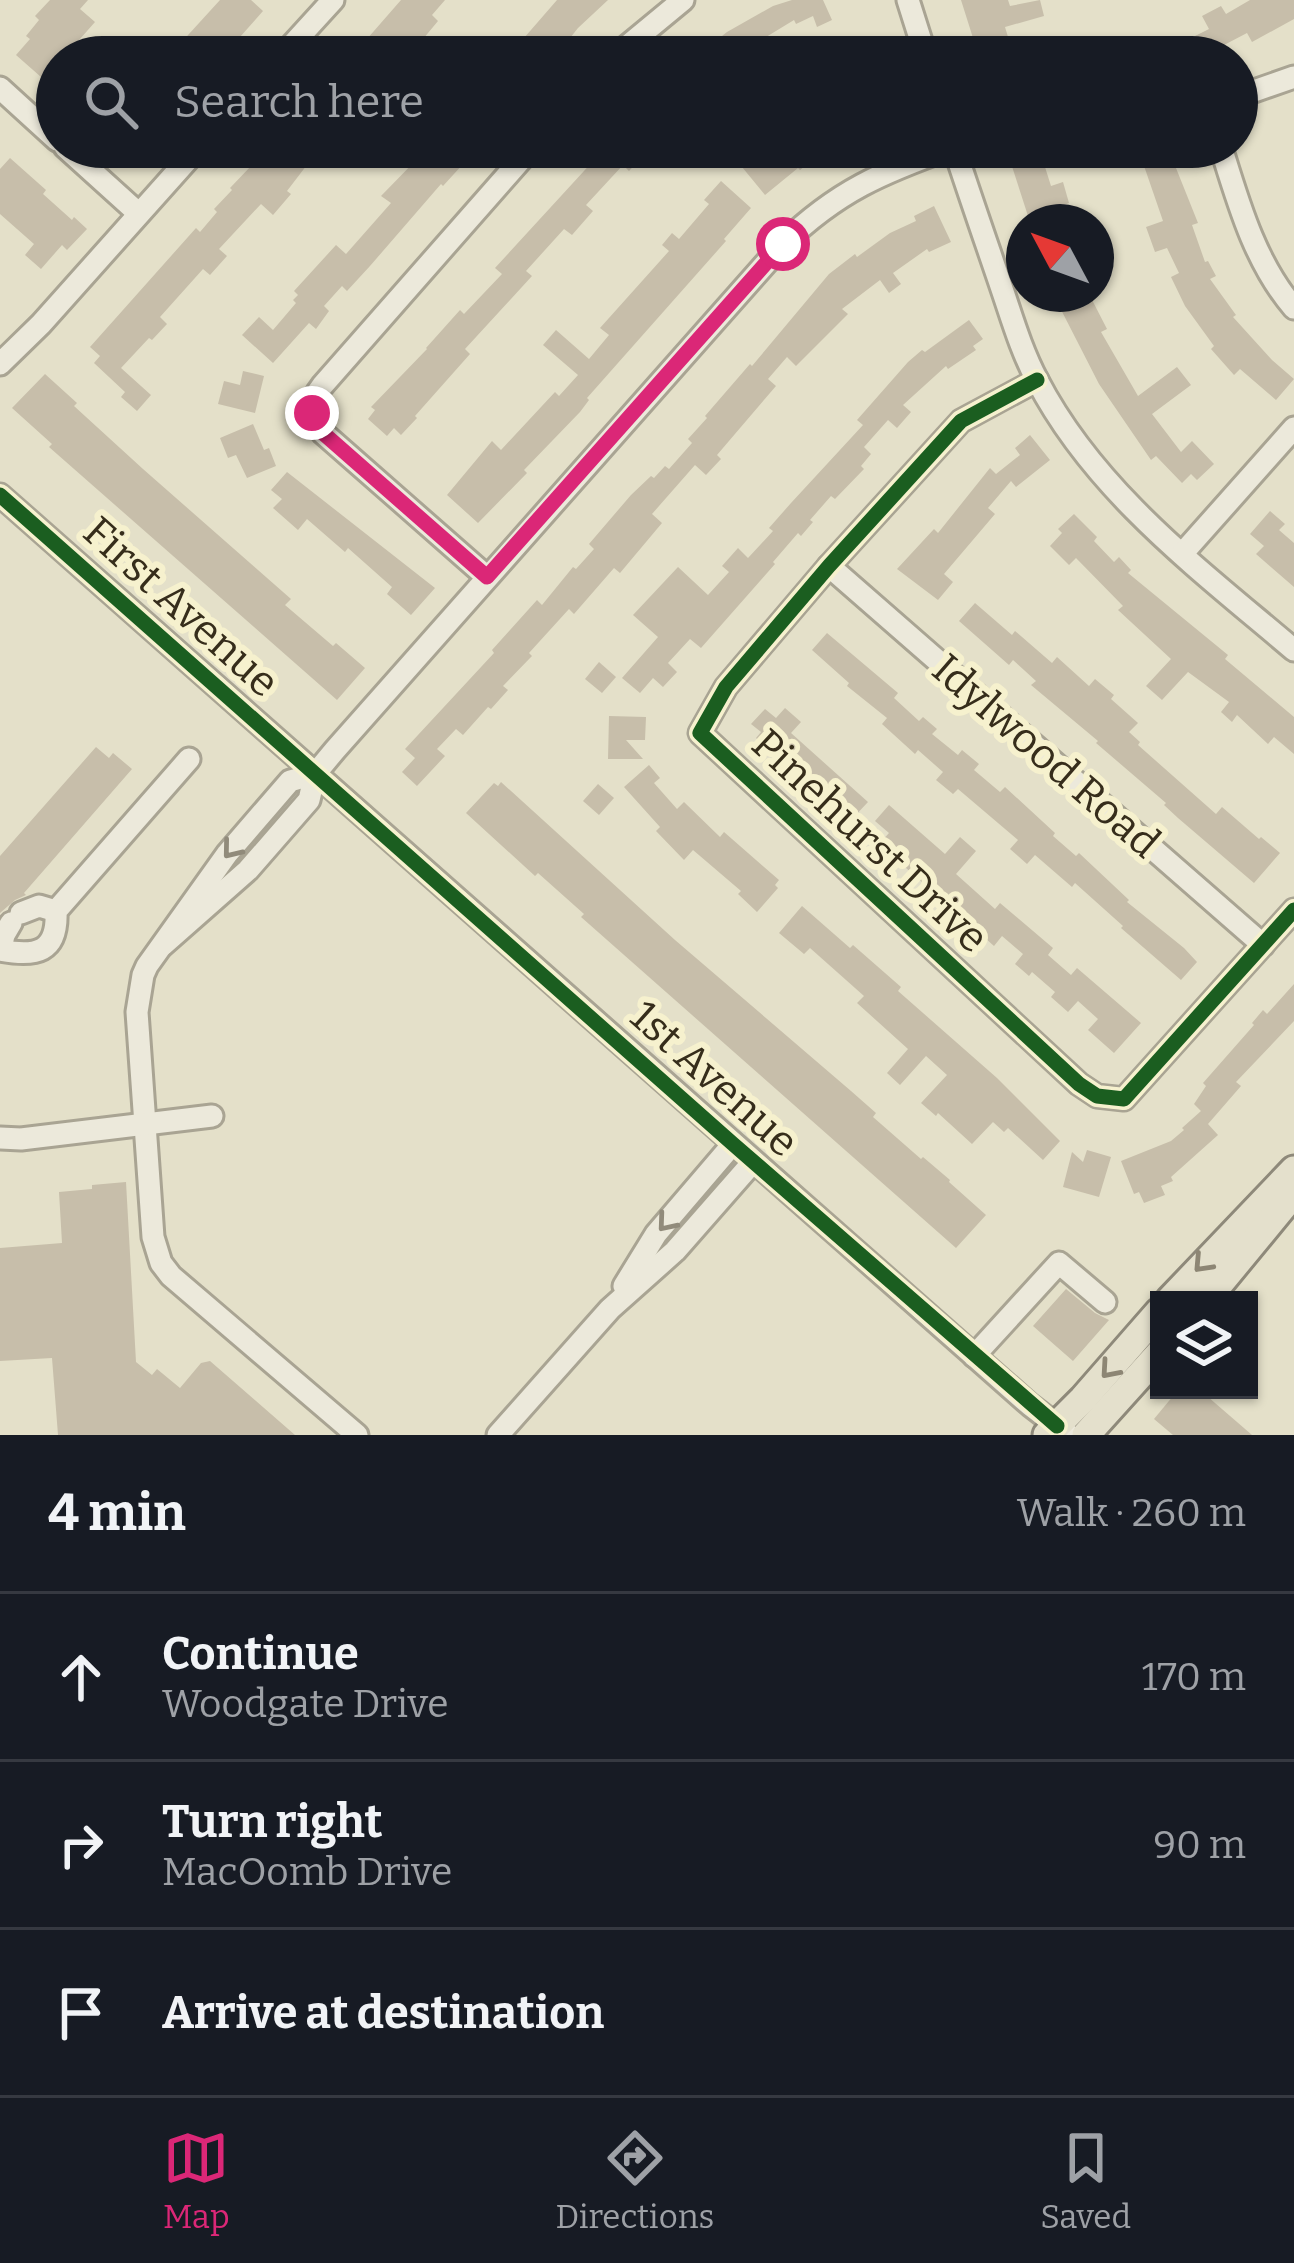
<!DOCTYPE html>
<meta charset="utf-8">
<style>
body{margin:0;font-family:Bitter,serif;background:#242831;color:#f1f3f6}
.controls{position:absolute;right:36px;bottom:36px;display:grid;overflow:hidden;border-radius:0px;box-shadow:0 3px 9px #0004}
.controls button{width:108px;height:108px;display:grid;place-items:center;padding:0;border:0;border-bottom:3px solid #363941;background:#171b24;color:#f1f3f6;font:60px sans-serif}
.compass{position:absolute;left:1006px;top:204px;width:108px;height:108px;border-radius:50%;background:#171b24;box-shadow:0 3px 9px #0004;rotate:311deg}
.stop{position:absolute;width:36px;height:36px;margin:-27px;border:9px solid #db2777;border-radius:50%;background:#fff}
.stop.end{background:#db2777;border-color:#fff;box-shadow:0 3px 12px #0008}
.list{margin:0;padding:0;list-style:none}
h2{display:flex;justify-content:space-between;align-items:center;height:156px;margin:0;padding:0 48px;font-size:51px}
h2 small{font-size:39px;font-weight:400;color:#9ea1a6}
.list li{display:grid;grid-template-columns:78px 1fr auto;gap:36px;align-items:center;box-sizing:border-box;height:168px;padding:0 48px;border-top:3px solid #363941}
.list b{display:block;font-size:45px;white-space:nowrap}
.list p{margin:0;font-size:39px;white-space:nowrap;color:#9ea1a6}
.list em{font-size:39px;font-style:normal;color:#9ea1a6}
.icon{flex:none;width:66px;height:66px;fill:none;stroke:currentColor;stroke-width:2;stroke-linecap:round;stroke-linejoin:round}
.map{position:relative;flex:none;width:1294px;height:1435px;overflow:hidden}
.search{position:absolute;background:#171b24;box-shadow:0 3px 9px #0004;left:36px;right:36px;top:36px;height:132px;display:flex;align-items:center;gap:30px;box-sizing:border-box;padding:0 42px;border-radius:66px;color:#9ea1a6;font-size:45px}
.sheet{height:660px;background:#171b24}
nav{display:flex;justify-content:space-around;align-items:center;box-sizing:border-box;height:168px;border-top:3px solid #363941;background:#171b24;font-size:33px;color:#9ea1a6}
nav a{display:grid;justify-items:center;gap:6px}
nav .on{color:#db2777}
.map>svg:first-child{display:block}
.building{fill:#c7beaa}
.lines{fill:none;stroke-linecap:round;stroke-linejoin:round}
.minor-casing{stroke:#a9a493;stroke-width:27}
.major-casing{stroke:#8e897a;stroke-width:33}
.minor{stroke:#ece9db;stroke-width:21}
.major{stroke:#e4e0cc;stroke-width:27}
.cycleway-casing{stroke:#f6f1ce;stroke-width:22}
.cycleway{stroke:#1b5e20;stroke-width:15}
.oneway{stroke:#918b7b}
.oneway2{stroke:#8d8674}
.route{stroke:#db2777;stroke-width:15}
.labels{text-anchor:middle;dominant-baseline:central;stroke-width:12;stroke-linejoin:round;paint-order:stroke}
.street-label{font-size:42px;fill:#362d1b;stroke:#f6f1ce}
</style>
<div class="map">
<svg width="1294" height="1435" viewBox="0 0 1294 1435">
<rect width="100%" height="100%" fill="#e4e0c9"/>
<g class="building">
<polygon points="50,0 88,0 80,9 95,22 64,57 57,57 41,77 16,55 30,39 26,36 39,20 35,16"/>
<polygon points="220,0 251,0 263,11 232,46 222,38 207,57 168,57"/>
<polygon points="401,0 445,0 432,15 438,21 423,39 419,36 400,57 372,57 360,47"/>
<polygon points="557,0 608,0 578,28 555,57 542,46 533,57 493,57 508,40 514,45 522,36 524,38"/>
<polygon points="792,0 823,0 832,20 817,27 813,16 796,24 794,20 743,51 748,57 696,57 727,32 773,6"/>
<polygon points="961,0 1008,0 1010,6 1040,0 1044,16 1005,27 1014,57 979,57"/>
<polygon points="1250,0 1294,0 1294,19 1252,42 1247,33 1205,55 1195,36 1209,29 1202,16 1221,6 1226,14"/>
<polygon points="1165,36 1189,57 1147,57"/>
<polygon points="269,147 302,147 313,157 287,191 291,194 273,215 261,204 219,249 227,256 210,275 203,269 160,317 167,324 152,340 149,338 121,368 151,395 137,411 121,397 125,392 94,363 100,356 90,347 196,228 200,232 217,212 214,209 232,190 230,188"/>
<polygon points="410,147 472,147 461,159 464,163 443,186 441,184 370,266 347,291 342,286 324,306 329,311 316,329 309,323 273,363 242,335 259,317 273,330 296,303 293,300 298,295 294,291 336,245 346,254 391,203 381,196 420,156"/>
<polygon points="606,147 651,147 629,171 623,165 586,205 593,211 572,235 564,229 526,271 532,276 465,349 470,354 415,416 417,418 401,435 394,428 387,436 368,419 375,410 371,407 427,349 426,348 460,310 464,314 502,274 495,268"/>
<polygon points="766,147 807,147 815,158 800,170 798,168 765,195 742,167"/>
<polygon points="1039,148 1051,186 1063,182 1069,203 1059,207 1063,222 1039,222 1036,213 1028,216 1009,157"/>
<polygon points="1170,153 1198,223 1192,225 1205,262 1208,261 1216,276 1210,279 1236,315 1233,317 1272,360 1294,379 1276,400 1240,369 1234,375 1211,349 1214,346 1185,306 1171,277 1179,273 1167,248 1155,252 1146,227 1163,221 1143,163"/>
<polygon points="10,158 46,190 43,194 72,220 74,217 87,229 67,250 62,245 41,269 25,255 34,244 0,214 0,169"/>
<polygon points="721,181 751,208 724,239 726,241 587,398 589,400 580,412 524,470 527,473 478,523 447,495 492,441 501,450 555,392 559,396 578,375 543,345 556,330 589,359 609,335 600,328 669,251 662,245 672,233 679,239 709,204 704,200"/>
<polygon points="934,206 951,242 929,252 927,249 893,273 901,284 889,293 880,280 842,309 848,314 796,366 787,357 768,379 776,386 717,455 721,459 706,475 695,465 652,514 662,523 620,573 614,568 574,614 569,609 529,653 532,656 503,686 508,690 491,709 488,707 463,735 456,729 437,749 445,756 417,786 402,772 415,758 405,749 494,653 492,650 537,600 542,605 573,567 576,569 594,549 589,544 631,495 651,476 654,478 665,466 669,469 692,443 688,439 707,418 705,416 750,364 752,366 829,274 855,254 857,257 890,233 916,221 914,216"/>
<polygon points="1053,294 1089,294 1107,329 1101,332 1138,396 1177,367 1191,385 1152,414 1181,452 1192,441 1214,464 1197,480 1191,474 1182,483 1156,456 1151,460 1099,384"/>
<polygon points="969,320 983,339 973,346 976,350 948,369 946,366 903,405 911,412 897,428 888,420 864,447 871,454 861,466 864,469 835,499 831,496 810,520 813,522 801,536 798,533 773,562 775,564 701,648 690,639 668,663 677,672 663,687 653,678 640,693 622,678 658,637 633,615 678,567 708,595 729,572 722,566 738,548 748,558 773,531 769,528 791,503 863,425 857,420 908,362 922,350 925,352"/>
<polygon points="243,371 264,376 255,413 218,404 224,381 240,385"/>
<polygon points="45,374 77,403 74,406 143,469 291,599 285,605 333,646 336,643 365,668 337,700 49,447 52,444 12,408"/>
<polygon points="253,424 264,450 269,448 276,466 247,478 236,455 228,458 220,438"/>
<polygon points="1030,435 1050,460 1016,487 1011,481 988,508 995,514 944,574 953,582 938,600 897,569 934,529 938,533 990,468 996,474 1020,455 1015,448"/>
<polygon points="287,472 435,588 411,615 387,594 392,587 348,548 345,552 307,519 298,530 273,508 282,499 271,490"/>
<polygon points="1270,511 1285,524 1279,530 1294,543 1294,587 1256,554 1264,546 1250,534"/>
<polygon points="1074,514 1097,537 1094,541 1114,562 1119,557 1131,570 1128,573 1228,655 1225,659 1294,717 1294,754 1274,737 1268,744 1237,715 1232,722 1221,712 1229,702 1188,672 1162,700 1146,686 1171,659 1118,610 1123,606 1076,558 1069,565 1050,546 1062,533 1058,529"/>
<polygon points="975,603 1012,635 1015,631 1052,663 1057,657 1089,686 1095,679 1114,695 1111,699 1138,723 1129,732 1140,742 1138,745 1216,814 1222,807 1259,839 1261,837 1280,853 1254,883 1178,818 1164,805 1166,803 1096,743 1098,741 1031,685 1036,681 1013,660 1009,665 959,621"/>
<polygon points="827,633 898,693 894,698 919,721 923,717 937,729 932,734 958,755 962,750 979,764 974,770 1000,792 1005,787 1055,833 1053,836 1076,856 1079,853 1129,900 1127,902 1184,948 1197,962 1181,980 1121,928 1123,926 1075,883 1072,887 1035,855 1027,864 1010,849 1018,840 958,789 953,794 936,780 943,772 918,750 915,754 882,724 887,718 847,686 849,683 812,650"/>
<polygon points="599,662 616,677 602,693 585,679"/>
<polygon points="785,708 801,722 791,733 868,802 852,819 756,738 761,732 751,724 765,709 776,718"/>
<polygon points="609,716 646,717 645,740 626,740 643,759 608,759"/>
<polygon points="96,747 109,758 113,753 132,769 24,893 26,895 15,900 0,913 0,856"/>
<polygon points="649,765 660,778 654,783 677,809 684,802 720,837 724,832 779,880 775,885 778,888 757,912 738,894 741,891 693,850 684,860 656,831 660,827 624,787"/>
<polygon points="501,782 675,940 851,1091 876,1113 873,1117 921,1159 923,1157 950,1180 949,1182 986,1215 956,1248 581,917 584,914 538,873 535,876 466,813 494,783 498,786"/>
<polygon points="598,784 614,798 599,815 583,801"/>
<polygon points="889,805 945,854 960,837 976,851 956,874 995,909 1000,903 1053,948 1048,955 1071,975 1077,968 1141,1023 1114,1053 1088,1030 1098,1019 1078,1001 1068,1012 1051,997 1055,992 1032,972 1029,976 1015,964 1023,954 1002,936 994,946 879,844 889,833 875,821"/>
<polygon points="802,906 850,948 853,945 901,987 898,991 997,1078 1060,1141 1043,1160 1008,1128 1004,1132 993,1122 972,1144 938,1113 936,1116 921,1103 947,1075 926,1056 900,1085 887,1073 908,1049 857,1003 864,996 810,948 804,954 779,933"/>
<polygon points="1294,984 1294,1021 1236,1082 1241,1086 1208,1124 1218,1135 1171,1177 1173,1181 1161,1186 1165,1195 1144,1203 1139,1192 1134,1194 1121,1161 1171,1141 1184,1130 1182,1128 1201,1111 1194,1104 1206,1086 1203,1083 1254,1025 1252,1023 1263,1010 1267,1014"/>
<polygon points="1087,1150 1111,1157 1099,1197 1063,1187 1072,1152 1083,1162"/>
<polygon points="126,1182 136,1362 152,1375 157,1369 180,1388 201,1363 210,1361 295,1435 58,1435 52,1358 0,1361 0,1248 62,1243 59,1192 92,1189 92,1185"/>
<polygon points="1066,1289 1095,1313 1109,1320 1073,1361 1033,1326"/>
<polygon points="1178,1390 1200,1390 1252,1435 1173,1435 1154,1419"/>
</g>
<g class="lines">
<g class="minor-casing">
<g id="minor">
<polyline points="908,0 926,57"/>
<polyline points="281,57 333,0"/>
<polyline points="614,57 683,0"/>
<polyline points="0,88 57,140"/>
<polyline points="1237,97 1294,77"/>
<polyline points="65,147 138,213"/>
<path d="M954 147C969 193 985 239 1001 286 1012 318 1021 350 1037 380 1095 492 1200 570 1294 650"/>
<path d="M1221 147C1238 202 1255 263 1294 308"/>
<polyline points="0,364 41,324 199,147"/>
<polyline points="1037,380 961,421 829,566 726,687 700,733 1079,1084 1097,1096 1124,1099 1294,910"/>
<polyline points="0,495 1030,1405 1069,1435"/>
<polyline points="1182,554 1294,428"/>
<polyline points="829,566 1263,945"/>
<path d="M487 577 323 433C309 417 309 402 322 386L532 147"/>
<polyline points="315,774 290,781 227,854 147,966 143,975 137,1012 153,1237 161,1263 171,1276 357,1435"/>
<polyline points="21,913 39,906 56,911"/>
<path d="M163 945 248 870 309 800 315 774 335 750 783 244C837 191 883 172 953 147"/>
<polyline points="1,949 4,935 11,923"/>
<path d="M0 950C36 957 58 953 56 911L189 759"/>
<polyline points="0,1138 21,1139 212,1116"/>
<polyline points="624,1286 656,1234 733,1144"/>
<polyline points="974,1356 1059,1263 1105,1302"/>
<polyline points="498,1435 610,1309 675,1251 753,1162"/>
</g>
</g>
<g class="major-casing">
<g id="major">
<polyline points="1170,1300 1294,1170"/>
<polyline points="1206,1300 1294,1193"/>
<polyline points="1047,1435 1083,1399 1159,1312"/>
<polyline points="1086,1435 1159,1354"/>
</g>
</g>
<use href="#minor" class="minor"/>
<use href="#major" class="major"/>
<g class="cycleway-casing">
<g id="cycleway">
<polyline points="1037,380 961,421 829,566 726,687 700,733 1079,1084 1097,1096 1124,1099 1294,910"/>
<polyline points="0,495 733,1144 1057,1426"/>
</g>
</g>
<use href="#cycleway" class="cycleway"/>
</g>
<defs><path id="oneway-chevron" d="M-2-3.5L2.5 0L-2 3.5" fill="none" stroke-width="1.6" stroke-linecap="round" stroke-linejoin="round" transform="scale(3)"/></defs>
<g class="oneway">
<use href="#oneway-chevron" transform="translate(231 850) rotate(129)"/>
<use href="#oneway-chevron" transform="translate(666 1223) rotate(130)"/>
</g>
<g class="oneway2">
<use href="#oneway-chevron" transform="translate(1202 1264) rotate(133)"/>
<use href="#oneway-chevron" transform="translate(1109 1370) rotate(131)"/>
</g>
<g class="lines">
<polyline class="route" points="312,413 316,424 323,433 487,577 783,244"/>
</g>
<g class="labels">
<g class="street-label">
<text transform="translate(181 607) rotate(42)">First Avenue</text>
<text transform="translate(1046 756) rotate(41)">Idylwood Road</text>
<text transform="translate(870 841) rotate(43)">Pinehurst Drive</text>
<text transform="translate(714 1079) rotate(42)">1st Avenue</text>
</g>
</g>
</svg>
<div class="controls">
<button><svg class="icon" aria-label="layers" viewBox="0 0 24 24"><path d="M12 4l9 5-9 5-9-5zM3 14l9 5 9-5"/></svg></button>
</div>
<svg class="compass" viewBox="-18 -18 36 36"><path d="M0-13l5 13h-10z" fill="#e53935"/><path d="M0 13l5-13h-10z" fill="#9ea1a6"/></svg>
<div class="stop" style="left:783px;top:244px"></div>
<div class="stop end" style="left:312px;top:413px"></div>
<div class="search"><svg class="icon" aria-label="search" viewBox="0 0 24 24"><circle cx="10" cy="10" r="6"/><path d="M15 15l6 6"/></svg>Search here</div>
</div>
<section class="sheet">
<h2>4 min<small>Walk · 260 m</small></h2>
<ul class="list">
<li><svg class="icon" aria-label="ahead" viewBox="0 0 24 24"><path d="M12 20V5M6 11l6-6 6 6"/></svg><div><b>Continue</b><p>Woodgate Drive</p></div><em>170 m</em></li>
<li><svg class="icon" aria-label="right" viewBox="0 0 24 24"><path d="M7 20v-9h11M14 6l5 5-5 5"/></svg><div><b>Turn right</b><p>MacOomb Drive</p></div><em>90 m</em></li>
<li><svg class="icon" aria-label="arrive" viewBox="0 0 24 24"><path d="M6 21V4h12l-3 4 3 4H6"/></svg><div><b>Arrive at destination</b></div></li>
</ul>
</section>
<nav>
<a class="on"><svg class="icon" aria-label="map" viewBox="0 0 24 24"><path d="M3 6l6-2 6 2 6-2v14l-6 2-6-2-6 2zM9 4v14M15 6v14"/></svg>Map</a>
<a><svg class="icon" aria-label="directions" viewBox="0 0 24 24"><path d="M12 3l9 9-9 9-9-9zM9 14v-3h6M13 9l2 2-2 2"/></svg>Directions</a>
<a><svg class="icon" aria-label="saved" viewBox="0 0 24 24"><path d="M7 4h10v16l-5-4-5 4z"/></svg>Saved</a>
</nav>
